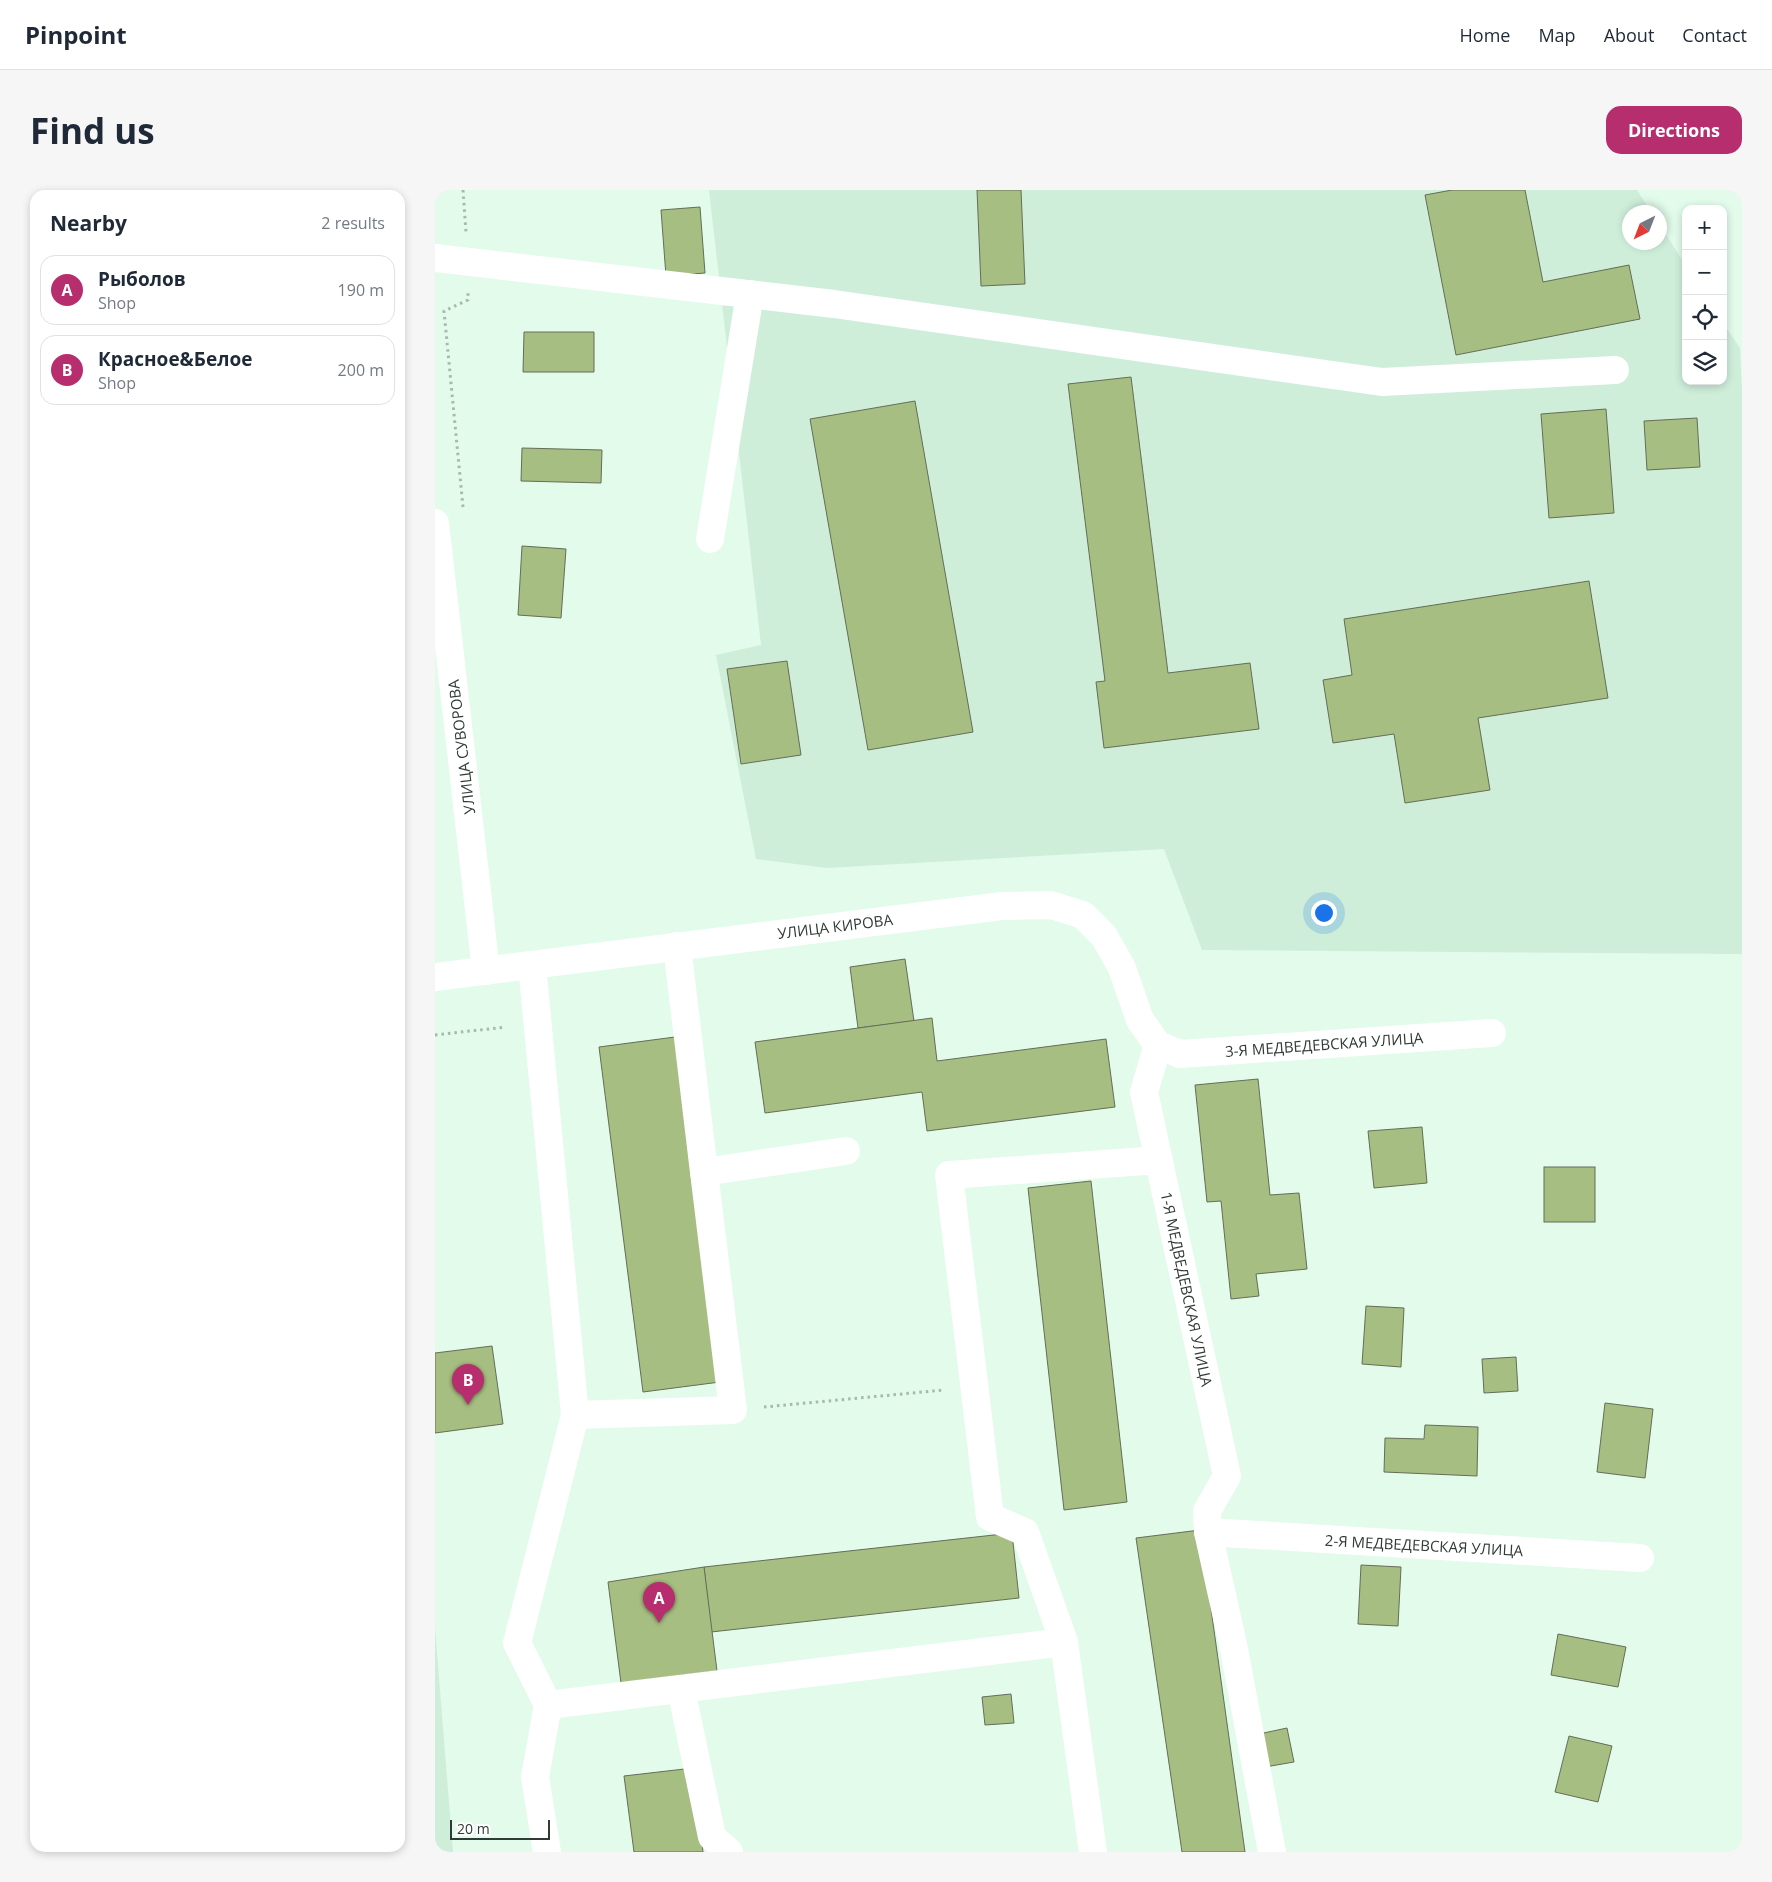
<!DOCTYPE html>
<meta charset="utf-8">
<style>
body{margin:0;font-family:"Open Sans",sans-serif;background:#f6f6f7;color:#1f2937}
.controls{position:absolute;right:15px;top:15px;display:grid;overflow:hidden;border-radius:10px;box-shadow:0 2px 8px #0003}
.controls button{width:45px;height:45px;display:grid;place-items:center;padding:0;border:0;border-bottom:1px solid #e0e1e3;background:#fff;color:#1f2937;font:25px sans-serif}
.compass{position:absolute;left:1187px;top:15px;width:45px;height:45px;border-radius:50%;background:#fff;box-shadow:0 2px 8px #0003;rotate:222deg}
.scale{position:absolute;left:15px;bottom:12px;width:100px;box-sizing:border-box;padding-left:5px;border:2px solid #313b35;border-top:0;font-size:14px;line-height:18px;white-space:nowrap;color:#313b35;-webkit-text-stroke:4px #fff;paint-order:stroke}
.you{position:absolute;left:888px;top:722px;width:18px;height:18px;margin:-12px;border:4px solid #fff;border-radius:50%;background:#1a73e8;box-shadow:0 0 0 8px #1a73e833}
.badge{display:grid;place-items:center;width:32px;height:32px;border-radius:50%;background:#b62e6d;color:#fff;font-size:16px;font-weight:700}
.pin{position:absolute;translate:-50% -41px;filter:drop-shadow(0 1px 2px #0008)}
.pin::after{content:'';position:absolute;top:26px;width:18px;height:15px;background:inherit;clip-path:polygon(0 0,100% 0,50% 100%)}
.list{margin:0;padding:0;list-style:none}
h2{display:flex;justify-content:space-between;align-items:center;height:65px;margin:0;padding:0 20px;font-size:21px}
h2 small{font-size:16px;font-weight:400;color:#747a83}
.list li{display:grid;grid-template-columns:32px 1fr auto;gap:15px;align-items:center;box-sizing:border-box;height:70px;margin:0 10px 10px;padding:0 10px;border:1px solid #e0e1e3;border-radius:15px}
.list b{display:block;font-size:19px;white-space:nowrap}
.list p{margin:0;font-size:16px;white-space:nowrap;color:#747a83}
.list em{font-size:16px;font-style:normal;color:#747a83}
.icon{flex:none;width:28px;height:28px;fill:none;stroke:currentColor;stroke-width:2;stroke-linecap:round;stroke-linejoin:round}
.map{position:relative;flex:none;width:1307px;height:1662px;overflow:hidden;border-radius:15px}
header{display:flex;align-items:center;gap:30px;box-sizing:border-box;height:70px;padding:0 25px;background:#fff;border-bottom:1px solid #e0e1e3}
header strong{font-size:24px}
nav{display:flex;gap:28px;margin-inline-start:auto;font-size:18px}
.intro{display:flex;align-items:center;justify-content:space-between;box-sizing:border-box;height:120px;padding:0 30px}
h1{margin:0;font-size:35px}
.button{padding:12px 22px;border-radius:15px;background:#b62e6d;color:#fff;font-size:18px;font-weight:700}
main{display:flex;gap:30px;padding:0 30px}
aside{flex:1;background:#fff;border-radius:15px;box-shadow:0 2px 8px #0003}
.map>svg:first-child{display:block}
.built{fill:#ceeeda}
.building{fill:#a6be81;stroke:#656d58}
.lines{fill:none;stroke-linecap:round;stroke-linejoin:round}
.path{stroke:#a5b9ac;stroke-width:3;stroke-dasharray:2.5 4;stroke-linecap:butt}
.minor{stroke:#fff;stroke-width:28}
.labels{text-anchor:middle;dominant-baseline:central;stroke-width:4.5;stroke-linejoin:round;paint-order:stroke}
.street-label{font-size:15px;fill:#313b35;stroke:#fff}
</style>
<header>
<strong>Pinpoint</strong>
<nav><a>Home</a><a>Map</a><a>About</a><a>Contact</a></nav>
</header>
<div class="intro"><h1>Find us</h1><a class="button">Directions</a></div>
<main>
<aside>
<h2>Nearby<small>2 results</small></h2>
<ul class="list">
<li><span class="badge">A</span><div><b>Рыболов</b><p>Shop</p></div><em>190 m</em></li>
<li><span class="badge">B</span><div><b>Красное&amp;Белое</b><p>Shop</p></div><em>200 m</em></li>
</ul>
</aside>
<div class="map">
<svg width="1307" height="1662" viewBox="0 0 1307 1662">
<rect width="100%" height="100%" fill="#e2fbeb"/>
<g class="built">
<polygon points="274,0 1202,0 1216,22 1194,22 1194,52 1224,52 1225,35 1251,76 1251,191 1288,191 1288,133 1305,158 1307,200 1307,764 767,760 729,659 392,678 321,669 281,465 326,455"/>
<polygon points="0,1438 18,1662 0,1662"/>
</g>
<g class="building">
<polygon points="542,0 586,0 590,94 546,96"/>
<polygon points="1017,0 1090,0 1108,92 1194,75 1205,129 1021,165 990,5"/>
<polygon points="265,17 270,83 231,86 226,20"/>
<polygon points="89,142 159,142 159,182 88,182"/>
<polygon points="696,187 733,483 815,473 824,539 669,558 661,492 670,491 633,194"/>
<polygon points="480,211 538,542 433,560 375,229"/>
<polygon points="1171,219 1179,323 1114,328 1106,224"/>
<polygon points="1262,228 1265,277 1212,280 1209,231"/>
<polygon points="87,258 167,260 166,293 86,291"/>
<polygon points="87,356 131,359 126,428 83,425"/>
<polygon points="1154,391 1173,508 1043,528 1055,600 970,613 959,544 898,553 888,490 917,485 909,429"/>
<polygon points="352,471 366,565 306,574 292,479"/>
<polygon points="470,769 479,831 423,838 415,777"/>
<polygon points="497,828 502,871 671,849 680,917 492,941 487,902 330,923 320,852"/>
<polygon points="240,847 285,1192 208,1202 164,857"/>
<polygon points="823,889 835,1005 864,1003 872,1079 821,1084 824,1106 796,1109 786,1011 772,1012 760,895"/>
<polygon points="987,937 992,993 939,998 933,941"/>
<rect x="1109" y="977" width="51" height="55"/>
<polygon points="656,991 692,1312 629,1320 593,998"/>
<polygon points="931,1116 969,1118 966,1177 927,1174"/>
<polygon points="57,1156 68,1234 0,1243 0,1163"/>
<polygon points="1081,1167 1083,1201 1049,1203 1047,1169"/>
<polygon points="1170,1213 1218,1219 1210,1288 1162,1282"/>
<polygon points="990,1235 1043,1237 1042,1286 949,1282 950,1248 989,1249"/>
<polygon points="765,1340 810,1662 747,1662 701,1348"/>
<polygon points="577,1343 584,1408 276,1442 269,1377"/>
<polygon points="926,1375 966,1377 963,1436 923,1434"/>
<polygon points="269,1377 282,1481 186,1493 173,1392"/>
<polygon points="1123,1444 1191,1457 1183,1497 1116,1485"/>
<polygon points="576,1504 579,1533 550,1535 547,1507"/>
<polygon points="852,1538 859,1572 830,1577 824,1544"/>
<polygon points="1134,1546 1177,1556 1163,1612 1120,1602"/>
<polygon points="258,1578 268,1662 199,1662 189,1586"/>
</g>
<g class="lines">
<g class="path">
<polyline points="28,0 31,42"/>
<polyline points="28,317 9,121 33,110 33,103"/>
<polyline points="0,845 71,837"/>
<polyline points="329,1217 509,1200"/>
</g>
<g class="minor">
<polyline points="0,68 399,114 947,192 1180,180"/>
<polyline points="0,333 51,781"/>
<polyline points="275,349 315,104"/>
<polyline points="242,756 269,982 411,961"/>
<polyline points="97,775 140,1225 82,1453 113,1515 100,1587 112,1662"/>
<polyline points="0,787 567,716 616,715 648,725 669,746 687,778 705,830 723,855 745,864 1057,843"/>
<polyline points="723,855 709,902 792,1286 772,1321 773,1342 799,1459 837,1662"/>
<polyline points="140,1225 298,1220 269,982"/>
<polyline points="773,1342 1205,1368"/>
<polyline points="629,1452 590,1342 555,1327 514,985 724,970"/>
<polyline points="246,1499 277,1647 294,1662"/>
<polyline points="113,1515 629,1452 658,1662"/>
</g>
</g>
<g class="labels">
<g class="street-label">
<text transform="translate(26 557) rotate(-97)">УЛИЦА СУВОРОВА</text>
<text transform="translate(400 736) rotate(-7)">УЛИЦА КИРОВА</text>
<text transform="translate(889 854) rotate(-4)">3-Я МЕДВЕДЕВСКАЯ УЛИЦА</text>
<text transform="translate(752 1099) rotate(78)">1-Я МЕДВЕДЕВСКАЯ УЛИЦА</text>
<text transform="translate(989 1355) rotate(3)">2-Я МЕДВЕДЕВСКАЯ УЛИЦА</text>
</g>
</g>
</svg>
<div class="controls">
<button>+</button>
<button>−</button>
<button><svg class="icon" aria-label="locate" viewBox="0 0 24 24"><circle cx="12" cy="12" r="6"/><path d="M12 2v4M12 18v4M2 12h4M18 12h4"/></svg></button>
<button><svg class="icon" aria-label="layers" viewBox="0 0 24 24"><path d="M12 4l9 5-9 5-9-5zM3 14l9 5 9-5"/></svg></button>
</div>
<svg class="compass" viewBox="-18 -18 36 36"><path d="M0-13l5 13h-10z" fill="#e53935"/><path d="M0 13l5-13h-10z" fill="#747a83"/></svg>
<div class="scale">20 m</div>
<div class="you"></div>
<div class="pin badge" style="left:224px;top:1433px">A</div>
<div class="pin badge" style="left:33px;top:1215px">B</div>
</div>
</main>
